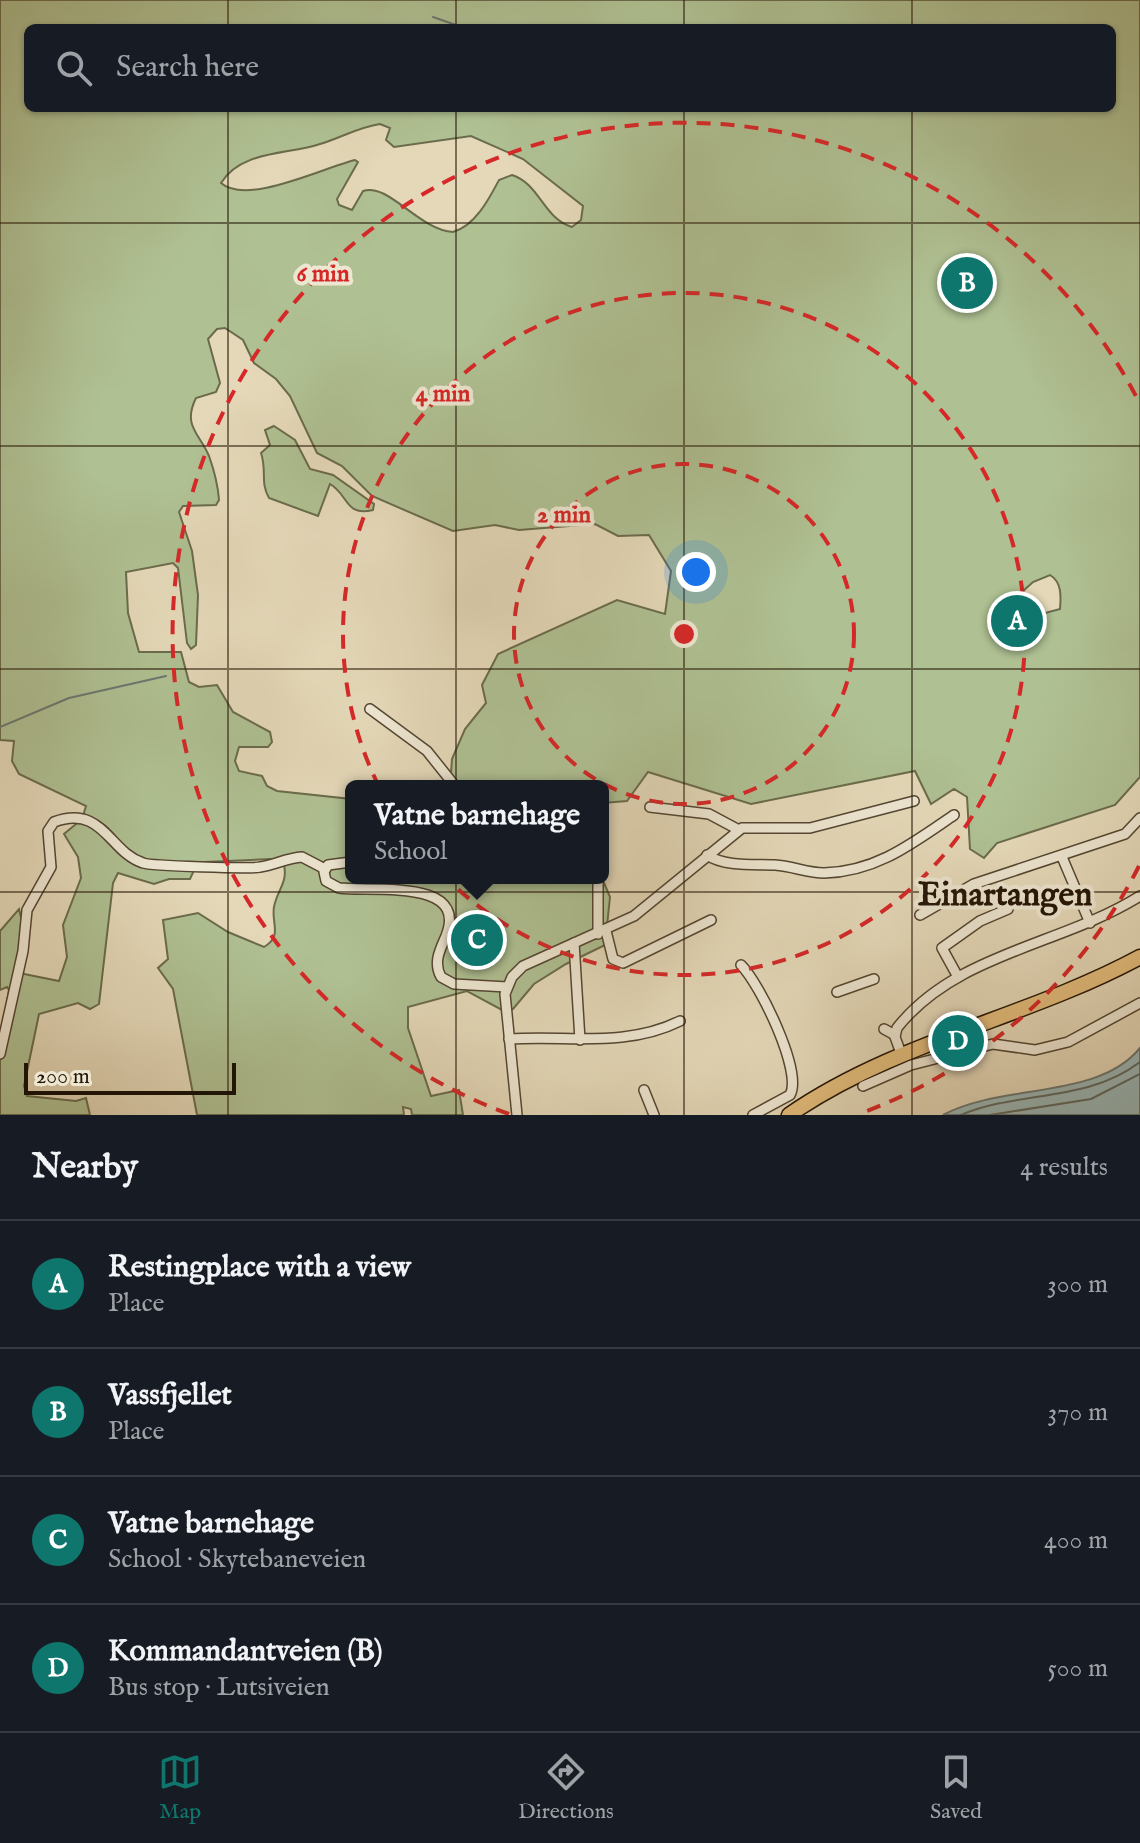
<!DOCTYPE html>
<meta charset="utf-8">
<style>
body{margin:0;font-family:"IM FELL English",serif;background:#20242c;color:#f1f3f6}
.scale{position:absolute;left:24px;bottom:20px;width:212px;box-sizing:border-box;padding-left:8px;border:4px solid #241606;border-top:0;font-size:22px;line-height:28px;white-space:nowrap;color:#241606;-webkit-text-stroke:6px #ede6d1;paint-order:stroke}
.you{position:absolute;left:696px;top:572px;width:28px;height:28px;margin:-20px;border:6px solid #fff;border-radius:50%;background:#1a73e8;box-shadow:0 0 0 12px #1a73e833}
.badge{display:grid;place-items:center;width:52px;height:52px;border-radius:50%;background:#0f766e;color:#fff;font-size:26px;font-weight:700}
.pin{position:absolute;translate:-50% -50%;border:4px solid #fff;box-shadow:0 2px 8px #0006}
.popup{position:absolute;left:345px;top:780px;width:264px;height:104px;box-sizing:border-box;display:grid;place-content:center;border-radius:12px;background:#171b24;filter:drop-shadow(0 2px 6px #0005);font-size:26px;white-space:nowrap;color:#9ea1a6}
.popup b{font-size:30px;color:#f1f3f6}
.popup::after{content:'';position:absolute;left:50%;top:100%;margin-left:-16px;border:16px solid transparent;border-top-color:#171b24}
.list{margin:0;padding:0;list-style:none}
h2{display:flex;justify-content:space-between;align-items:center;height:104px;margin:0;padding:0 32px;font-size:34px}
h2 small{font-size:26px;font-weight:400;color:#9ea1a6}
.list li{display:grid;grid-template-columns:52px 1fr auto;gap:24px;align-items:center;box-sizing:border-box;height:128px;padding:0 32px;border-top:2px solid #363941}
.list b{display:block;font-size:30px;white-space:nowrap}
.list p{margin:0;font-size:26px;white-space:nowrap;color:#9ea1a6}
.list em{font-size:26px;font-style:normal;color:#9ea1a6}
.icon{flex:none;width:44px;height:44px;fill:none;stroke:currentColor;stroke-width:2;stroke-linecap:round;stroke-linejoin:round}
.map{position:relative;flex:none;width:1140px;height:1115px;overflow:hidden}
.search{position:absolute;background:#171b24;box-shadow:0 2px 6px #0004;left:24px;right:24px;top:24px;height:88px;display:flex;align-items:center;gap:20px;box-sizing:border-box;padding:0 28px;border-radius:12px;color:#9ea1a6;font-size:30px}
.sheet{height:616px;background:#171b24}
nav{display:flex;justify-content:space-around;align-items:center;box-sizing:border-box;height:112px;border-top:2px solid #363941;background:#171b24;font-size:22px;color:#9ea1a6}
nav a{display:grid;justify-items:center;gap:4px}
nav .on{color:#0f766e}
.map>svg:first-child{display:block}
.green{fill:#afc092;stroke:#6a6b4c;stroke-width:2;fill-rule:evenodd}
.water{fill:#99b8b8;stroke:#6a7771;stroke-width:2}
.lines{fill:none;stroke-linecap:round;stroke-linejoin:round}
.shore{stroke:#5e675f;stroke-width:2}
.stream{stroke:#6a7771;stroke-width:2}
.minor-casing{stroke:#544632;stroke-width:12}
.primary-casing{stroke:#241606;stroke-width:17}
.minor{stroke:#ede6d1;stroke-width:9}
.primary{stroke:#e2bc7c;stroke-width:14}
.grid{fill:none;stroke:#241606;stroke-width:2;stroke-opacity:0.55}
.ring{fill:none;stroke:#d62828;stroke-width:4;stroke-dasharray:14 10}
.labels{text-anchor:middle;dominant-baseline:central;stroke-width:8;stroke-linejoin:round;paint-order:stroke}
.neighbourhood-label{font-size:34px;font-weight:bold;fill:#241606;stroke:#ede6d1}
.centre{fill:#d62828;stroke:#ede6d1;stroke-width:4}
.ring-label{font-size:24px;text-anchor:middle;font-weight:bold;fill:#d62828;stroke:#ede6d1;stroke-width:8;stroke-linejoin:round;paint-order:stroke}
</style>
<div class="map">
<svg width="1140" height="1115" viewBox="0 0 1140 1115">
<rect width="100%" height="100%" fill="#e4d8b8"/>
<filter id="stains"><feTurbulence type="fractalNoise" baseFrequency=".0025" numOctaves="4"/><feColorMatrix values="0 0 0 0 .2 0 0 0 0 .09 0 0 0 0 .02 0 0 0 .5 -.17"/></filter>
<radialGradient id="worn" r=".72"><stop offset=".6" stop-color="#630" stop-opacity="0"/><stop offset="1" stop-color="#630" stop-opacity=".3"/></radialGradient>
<g class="green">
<path d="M0 0H1140V777L1115 805 997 843 984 858 970 849 967 797 954 789 931 804 915 771 751 804 648 772 627 801 603 803V786H450L452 759 465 729 486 703 482 685 498 654 617 600 665 614 671 571 649 535 618 536 595 524 519 530 495 525 453 531 372 496 342 466 317 453 290 396 276 379 254 363 243 340 225 328 217 329 208 339 220 383 216 392 196 398C182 426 200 434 209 456 214 470 218 486 219 500L216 505 183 506 179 512 192 551 198 595 196 645 191 649 187 643 178 568 173 563 126 572 128 613 139 652H181L189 682 199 687 217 685 233 712 270 732 272 742 268 747H239L235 761 239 771 262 776 267 786 277 791 351 799V878H602L610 897 605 945 566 964 534 984 513 1009 502 1010 467 991 408 1007V1028L431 1096 459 1090 463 1115H412L411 1109 403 1107 404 1115H197L173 989 158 968 168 959 163 920 198 913 228 932 264 947C283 936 271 923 274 907 277 890 288 883 284 865L270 859 205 862 196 866 190 879H169L154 884 118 873 113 883 99 1004 90 1009 78 1003 39 1014 24 1086 27 1096 76 1101 86 1098 90 1115H0V1047L9 990 7 987 0 990V931L19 909 22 921 19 973 59 981 67 957 63 925 81 878 78 857 64 834 82 819 86 806 19 774 12 761 14 741 0 740ZM28 28H1112V108H28ZM380 124 390 128 386 140 394 147 471 136 523 159 583 206 581 220 572 227C543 218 540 184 512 175L499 180C489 199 475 226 453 232 419 230 388 182 363 191L352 210 339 205 337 199 358 162 355 160C325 167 247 206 221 183 241 150 288 155 320 144 340 138 359 127 380 124ZM1050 575C1062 582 1061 597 1060 609L1038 615 1013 600 1033 582Z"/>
<path d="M274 426 295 440 310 469 333 475 374 504 373 510C345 517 349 495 330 484L318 516 269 498C260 483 267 470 261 453L270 445 265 430Z"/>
</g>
<path class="water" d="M1140 1048V1115H943C1002 1083 1098 1100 1140 1048Z"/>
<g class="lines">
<g class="shore">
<path d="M961 1115C1020 1090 1086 1103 1140 1062"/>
<polyline points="990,1115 1091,1099 1140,1074"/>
</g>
<g class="stream">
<polyline points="433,17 456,25"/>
<polyline points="0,727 69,698 166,676"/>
</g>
<g class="minor-casing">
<g id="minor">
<polyline points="370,709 427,751 455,786"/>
<polyline points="650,807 709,814 739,830"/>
<path d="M707 855C725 867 754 864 775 865 792 866 808 873 824 873 876 872 913 843 954 815"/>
<polyline points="1062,857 1090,923"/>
<path d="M351 862 328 865 324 872 326 881 339 888C373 892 469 878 446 936 440 950 433 962 441 977L454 984 507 987"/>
<polyline points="920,915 974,884 1125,834 1140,818"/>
<polyline points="606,931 613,959 623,963 711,920"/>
<polyline points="598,934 598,878"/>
<polyline points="574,943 580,1040"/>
<path d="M741 965C760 984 803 1072 790 1095L753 1115"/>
<polyline points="958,977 942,948 980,921 1008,909"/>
<polyline points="837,992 874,979"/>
<polyline points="884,1029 895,1035"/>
<path d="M509 1039C567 1035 626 1048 680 1021"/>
<path d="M0 1054 23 951 27 910 51 867 48 831 54 822C103 804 109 852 143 863 151 866 251 869 260 867 275 865 286 858 302 857L325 869"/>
<path d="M902 1056 895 1037 897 1028C956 953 1062 945 1140 896"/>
<polyline points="863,1086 911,1065 993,1044 1035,1050 1068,1042 1140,1003"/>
<polyline points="644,1090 654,1115"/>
<polyline points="517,1115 505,994 512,977 523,966 634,916 742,828 810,828 914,801"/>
</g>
</g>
<g class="primary-casing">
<path id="primary" d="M789 1115C896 1041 1027 1018 1140 957"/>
</g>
<use href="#minor" class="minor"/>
<use href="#primary" class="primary"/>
</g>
<path class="grid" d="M228 0V28M456 0V28M684 0V28M912 0V28M228 108V1115M456 108V1115M684 108V1115M912 108V1115M0 223H1140M0 446H1140M0 669H1140M0 892H1140"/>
<g class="ring">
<circle cx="684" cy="634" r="170"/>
<circle cx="684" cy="634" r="341"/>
<path d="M1139 866A511 511 0 0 1 859 1114M509 1114A511 511 0 1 1 1139 402"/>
</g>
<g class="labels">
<g class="neighbourhood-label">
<text x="1005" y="895">Einartangen</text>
</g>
</g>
<circle cx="684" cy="634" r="12" class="centre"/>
<g class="ring-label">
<text x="323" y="281">6 min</text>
<text x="443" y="401">4 min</text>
<text x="564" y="522">2 min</text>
</g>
<rect width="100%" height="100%" filter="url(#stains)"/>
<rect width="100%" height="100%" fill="url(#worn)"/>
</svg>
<div class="scale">200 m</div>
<div class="you"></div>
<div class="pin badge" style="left:1017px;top:621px">A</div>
<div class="pin badge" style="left:967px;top:283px">B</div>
<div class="pin badge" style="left:477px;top:940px">C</div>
<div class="popup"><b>Vatne barnehage</b>School</div>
<div class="pin badge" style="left:958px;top:1041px">D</div>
<div class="search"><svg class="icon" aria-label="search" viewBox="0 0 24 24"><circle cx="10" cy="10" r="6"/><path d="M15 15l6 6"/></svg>Search here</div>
</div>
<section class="sheet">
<h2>Nearby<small>4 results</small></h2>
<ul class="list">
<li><span class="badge">A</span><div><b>Restingplace with a view</b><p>Place</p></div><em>300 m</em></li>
<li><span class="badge">B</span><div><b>Vassfjellet</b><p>Place</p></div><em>370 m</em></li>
<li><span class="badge">C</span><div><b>Vatne barnehage</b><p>School · Skytebaneveien</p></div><em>400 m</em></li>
<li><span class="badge">D</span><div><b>Kommandantveien (B)</b><p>Bus stop · Lutsiveien</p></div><em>500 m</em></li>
</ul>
</section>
<nav>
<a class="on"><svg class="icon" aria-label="map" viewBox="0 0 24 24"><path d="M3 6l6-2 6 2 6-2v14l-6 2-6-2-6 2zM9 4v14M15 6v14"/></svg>Map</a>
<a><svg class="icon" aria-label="directions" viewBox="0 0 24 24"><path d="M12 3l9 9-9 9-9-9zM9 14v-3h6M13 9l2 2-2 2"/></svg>Directions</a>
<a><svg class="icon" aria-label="saved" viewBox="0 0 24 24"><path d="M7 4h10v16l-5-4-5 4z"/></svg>Saved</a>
</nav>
